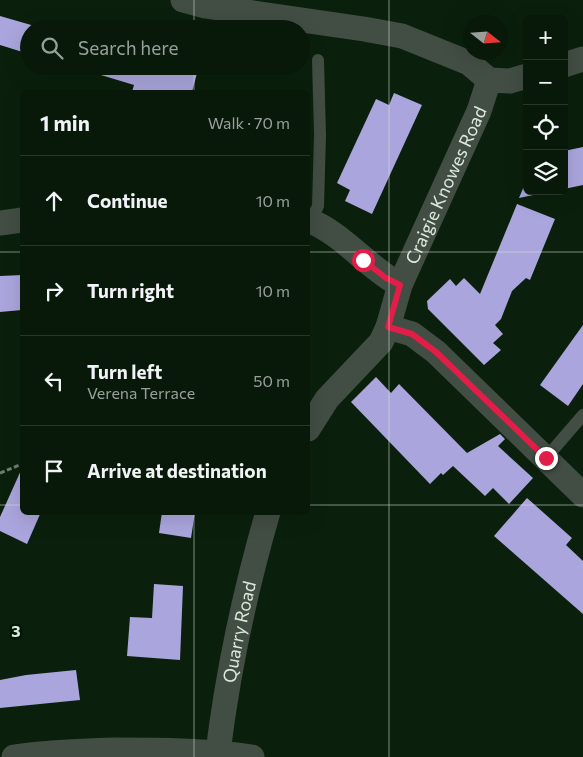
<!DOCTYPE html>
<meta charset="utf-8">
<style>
body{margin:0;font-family:Commissioner,sans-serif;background:#112112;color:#f1f3f6}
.controls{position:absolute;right:15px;top:15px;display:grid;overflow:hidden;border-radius:8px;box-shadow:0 5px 20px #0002}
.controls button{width:45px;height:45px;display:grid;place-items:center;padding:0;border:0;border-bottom:1px solid #29372a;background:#081809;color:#f1f3f6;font:25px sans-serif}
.compass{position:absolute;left:463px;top:15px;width:45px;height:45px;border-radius:50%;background:#081809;box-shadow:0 5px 20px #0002;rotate:107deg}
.stop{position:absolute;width:15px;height:15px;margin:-11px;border:4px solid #e11d48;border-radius:50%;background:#fff}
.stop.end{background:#e11d48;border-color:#fff;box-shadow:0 1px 5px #0008}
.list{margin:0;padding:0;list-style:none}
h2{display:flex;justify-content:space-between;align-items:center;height:65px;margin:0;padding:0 20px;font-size:21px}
h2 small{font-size:16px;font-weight:400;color:#98a09c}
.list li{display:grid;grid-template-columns:32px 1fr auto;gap:15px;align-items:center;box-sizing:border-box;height:90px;padding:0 20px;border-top:1px solid #29372a}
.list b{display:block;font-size:19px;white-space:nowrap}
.list p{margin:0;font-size:16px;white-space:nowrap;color:#98a09c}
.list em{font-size:16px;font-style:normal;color:#98a09c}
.icon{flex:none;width:28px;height:28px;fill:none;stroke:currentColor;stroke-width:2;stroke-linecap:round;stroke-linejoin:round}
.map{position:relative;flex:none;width:583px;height:757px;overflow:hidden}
.search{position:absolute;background:#081809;box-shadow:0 5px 20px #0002;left:20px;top:20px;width:290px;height:55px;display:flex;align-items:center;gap:12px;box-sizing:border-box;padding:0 18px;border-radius:28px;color:#98a09c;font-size:19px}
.panel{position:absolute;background:#081809;box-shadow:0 5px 20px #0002;left:20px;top:90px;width:290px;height:425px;border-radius:8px}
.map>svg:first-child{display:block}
.building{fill:#aaa5dc}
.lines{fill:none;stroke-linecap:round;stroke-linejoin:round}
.path{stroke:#6d806f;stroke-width:3;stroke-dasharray:5 2.5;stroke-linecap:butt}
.service{stroke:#424d43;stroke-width:12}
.minor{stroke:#424d43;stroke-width:25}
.route{stroke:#e11d48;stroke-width:6}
.grid{fill:none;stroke:#dbeadc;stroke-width:1;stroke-opacity:0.55}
.labels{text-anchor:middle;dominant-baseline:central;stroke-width:5;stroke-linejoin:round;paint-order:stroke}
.street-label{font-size:18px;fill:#dbeadc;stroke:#021705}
.grid-label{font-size:16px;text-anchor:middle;font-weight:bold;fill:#dbeadc;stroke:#021705;stroke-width:5;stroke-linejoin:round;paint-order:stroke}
</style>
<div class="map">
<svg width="583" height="757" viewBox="0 0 583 757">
<rect width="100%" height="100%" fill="#0a200c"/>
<g class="building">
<polygon points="0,16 45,29 29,29 29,54 0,45"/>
<polygon points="71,66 199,66 192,92 132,92 134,85"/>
<polygon points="394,93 422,105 372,214 345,201 350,190 337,183 376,99 389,105"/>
<polygon points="583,147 583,185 564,189 564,151"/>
<polygon points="527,179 527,191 552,191 519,198"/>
<polygon points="517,204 555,219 530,280 526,278 512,291 501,319 495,325 503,334 493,343 501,350 484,365 428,309 427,301 450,279 456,286 464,278 480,294"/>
<polygon points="22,275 22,310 0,312 0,276"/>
<polygon points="583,325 583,384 568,406 540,385"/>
<polygon points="376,377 391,393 399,384 467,453 500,434 505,439 498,446 533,478 509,504 493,488 485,496 453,466 443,475 441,473 430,484 351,402"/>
<polygon points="22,468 22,512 41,512 27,544 0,531 0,517"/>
<polygon points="527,498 572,538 566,545 583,561 583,614 494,536"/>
<polygon points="162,512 195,512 191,538 159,533"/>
<polygon points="154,584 183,586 180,660 127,656 130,617 152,618"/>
<polygon points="76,670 80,700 0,708 0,680 26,675"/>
</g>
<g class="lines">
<polyline class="path" points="0,473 22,464"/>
<g class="service">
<polyline points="311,221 318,206 320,135 318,60"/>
<polyline points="546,458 583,415"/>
</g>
<g class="minor">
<polyline points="183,0 205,6 364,29 402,36 469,63 489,80"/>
<polyline points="564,65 583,59"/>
<polyline points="489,80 510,81 527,76"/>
<path d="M308 220C342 233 367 267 400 285"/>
<polyline points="0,223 22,220"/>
<polyline points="388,327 412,334 436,352 583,495"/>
<path id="s1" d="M308 429 327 399 381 342 388 327 400 285 479 111 489 80"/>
<path id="s2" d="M218 752C228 671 245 591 268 512"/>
<path d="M14 757C47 752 80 751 114 750 160 750 206 750 252 757"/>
</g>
</g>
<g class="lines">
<polyline class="route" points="363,260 386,278 400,285 388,327 412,334 436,352 546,458"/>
</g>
<path class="grid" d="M194 0V29M389 0V757M194 66V92M0 252H22M308 252H583M0 505H22M308 505H583M194 512V757"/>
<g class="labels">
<g class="street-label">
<text stroke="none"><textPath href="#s1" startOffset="284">Craigie Knowes Road</textPath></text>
<text stroke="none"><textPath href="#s2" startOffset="122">Quarry Road</textPath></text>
</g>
</g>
<g class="grid-label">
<text x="16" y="637">3</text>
</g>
</svg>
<div class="controls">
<button>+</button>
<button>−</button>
<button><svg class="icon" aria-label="locate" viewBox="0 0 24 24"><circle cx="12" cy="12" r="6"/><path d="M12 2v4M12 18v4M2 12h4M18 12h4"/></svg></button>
<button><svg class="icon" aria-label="layers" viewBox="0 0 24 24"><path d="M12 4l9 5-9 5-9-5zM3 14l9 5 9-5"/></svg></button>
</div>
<svg class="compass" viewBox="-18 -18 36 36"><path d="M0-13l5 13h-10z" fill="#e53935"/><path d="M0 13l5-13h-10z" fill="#98a09c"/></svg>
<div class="stop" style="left:363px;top:260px"></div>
<div class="stop end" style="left:546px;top:458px"></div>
<div class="search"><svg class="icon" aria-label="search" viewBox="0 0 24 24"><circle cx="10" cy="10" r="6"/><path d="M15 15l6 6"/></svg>Search here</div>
<section class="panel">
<h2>1 min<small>Walk · 70 m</small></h2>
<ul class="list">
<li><svg class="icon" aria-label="ahead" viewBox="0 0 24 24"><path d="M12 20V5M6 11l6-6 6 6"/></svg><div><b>Continue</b></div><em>10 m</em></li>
<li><svg class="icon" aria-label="right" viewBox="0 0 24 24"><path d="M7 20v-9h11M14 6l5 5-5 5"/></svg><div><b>Turn right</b></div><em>10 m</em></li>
<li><svg class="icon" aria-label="left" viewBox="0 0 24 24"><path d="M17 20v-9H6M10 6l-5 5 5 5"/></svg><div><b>Turn left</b><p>Verena Terrace</p></div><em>50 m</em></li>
<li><svg class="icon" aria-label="arrive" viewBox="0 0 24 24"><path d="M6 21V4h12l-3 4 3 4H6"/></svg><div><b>Arrive at destination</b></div></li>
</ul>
</section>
</div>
